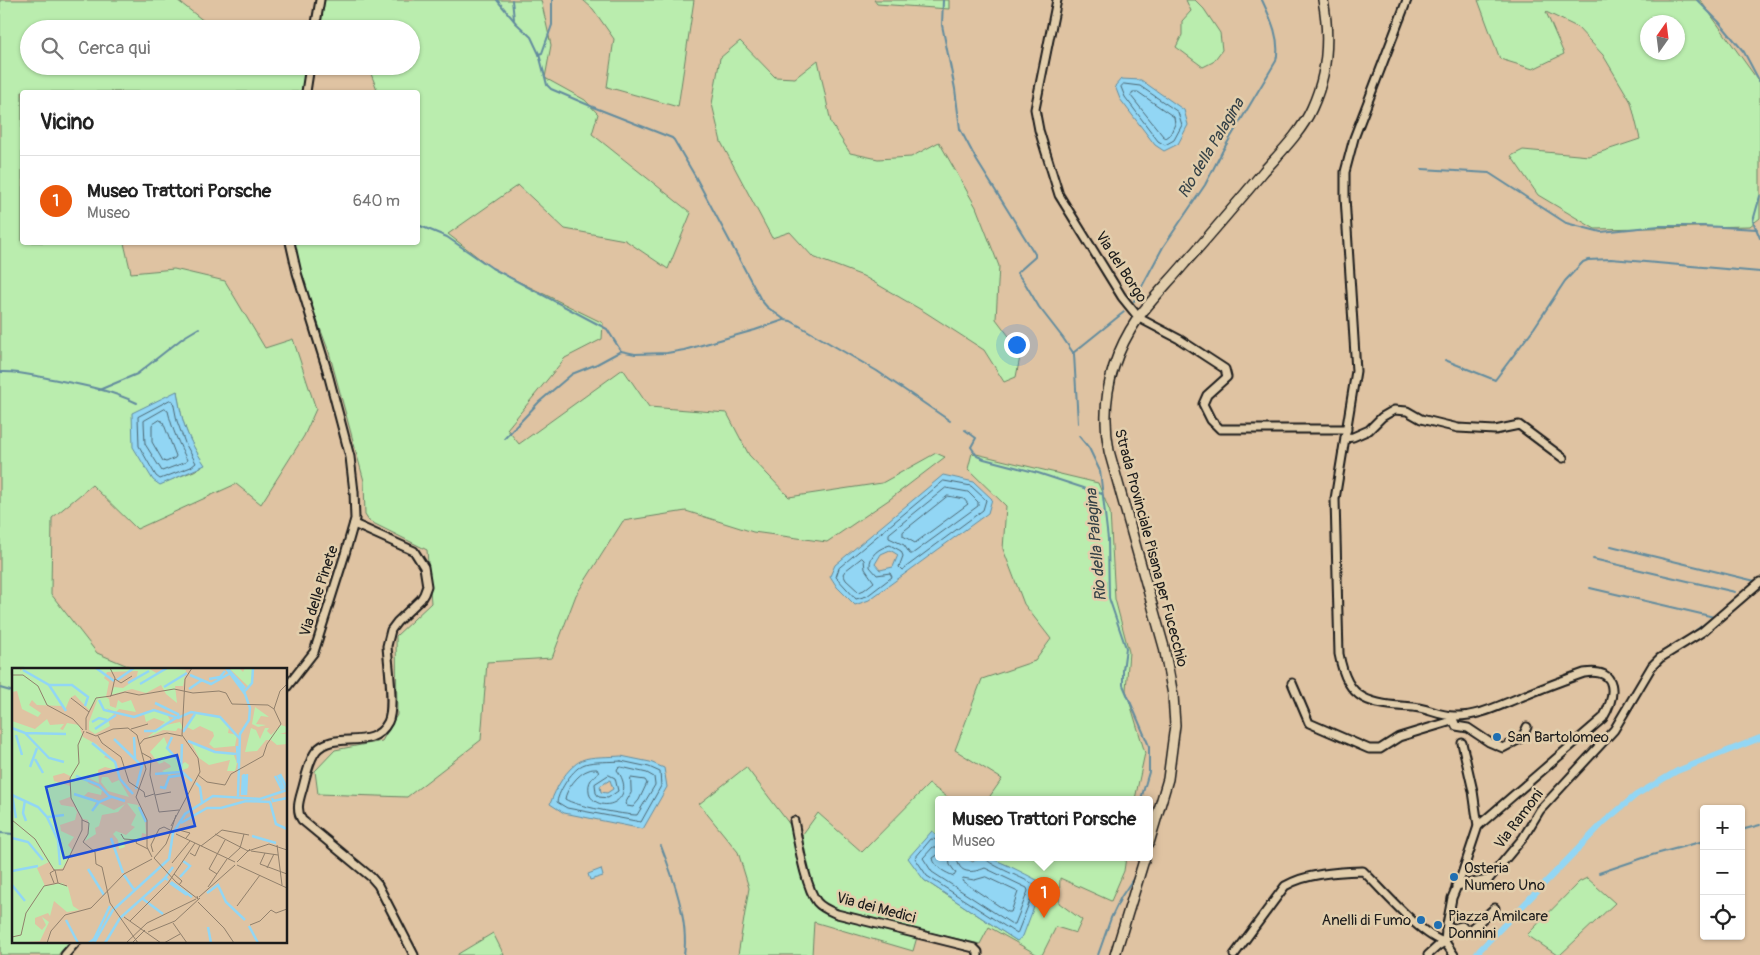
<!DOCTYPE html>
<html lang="it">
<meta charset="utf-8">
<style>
body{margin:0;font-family:Pangolin,sans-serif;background:#f2f2f2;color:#222}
.controls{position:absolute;right:15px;bottom:15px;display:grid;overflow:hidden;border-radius:5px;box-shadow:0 1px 4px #0004}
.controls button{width:45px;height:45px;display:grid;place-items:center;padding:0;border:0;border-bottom:1px solid #e0e0e0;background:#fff;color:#222;font:25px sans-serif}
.compass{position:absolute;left:1640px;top:15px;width:45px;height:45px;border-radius:50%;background:#fff;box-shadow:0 1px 4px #0004;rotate:14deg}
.you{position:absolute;left:1016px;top:344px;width:18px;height:18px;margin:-12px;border:4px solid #fff;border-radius:50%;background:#1a73e8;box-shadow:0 0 0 8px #1a73e833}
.badge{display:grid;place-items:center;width:32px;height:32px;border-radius:50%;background:#ea580c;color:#fff;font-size:16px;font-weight:700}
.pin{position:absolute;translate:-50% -41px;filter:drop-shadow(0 1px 2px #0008)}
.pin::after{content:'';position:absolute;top:26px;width:18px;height:15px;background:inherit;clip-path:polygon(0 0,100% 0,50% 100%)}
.popup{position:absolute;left:935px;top:796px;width:218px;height:65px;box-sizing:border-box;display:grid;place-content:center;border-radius:5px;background:#fff;filter:drop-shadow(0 1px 4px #0005);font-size:16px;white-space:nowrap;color:#767676}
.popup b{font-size:19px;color:#222}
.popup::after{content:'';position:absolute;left:50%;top:100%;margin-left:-10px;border:10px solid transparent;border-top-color:#fff}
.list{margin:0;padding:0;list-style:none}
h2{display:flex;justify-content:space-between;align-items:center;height:65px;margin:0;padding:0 20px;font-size:21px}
h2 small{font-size:16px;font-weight:400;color:#767676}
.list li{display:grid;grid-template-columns:32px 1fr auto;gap:15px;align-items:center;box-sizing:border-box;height:90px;padding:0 20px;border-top:1px solid #e0e0e0}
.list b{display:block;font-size:19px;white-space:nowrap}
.list p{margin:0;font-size:16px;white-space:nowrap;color:#767676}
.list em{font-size:16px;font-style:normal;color:#767676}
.icon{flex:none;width:28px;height:28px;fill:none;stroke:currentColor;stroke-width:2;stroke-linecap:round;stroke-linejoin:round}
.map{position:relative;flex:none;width:1760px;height:955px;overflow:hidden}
.search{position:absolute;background:#fff;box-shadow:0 1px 4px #0004;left:20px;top:20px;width:400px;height:55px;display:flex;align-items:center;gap:12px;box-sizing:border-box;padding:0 18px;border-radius:28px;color:#767676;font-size:19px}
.panel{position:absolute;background:#fff;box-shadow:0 1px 4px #0004;left:20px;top:90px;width:400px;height:155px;border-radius:5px}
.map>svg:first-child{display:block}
.green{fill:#baedae;stroke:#6b8465;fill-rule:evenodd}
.water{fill:#92d6f4;stroke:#638c9e;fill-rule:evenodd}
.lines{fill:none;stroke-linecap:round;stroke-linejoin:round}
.shore{stroke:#4b6672;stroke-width:1}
.stream{stroke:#638c9e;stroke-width:2}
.canal{stroke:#92d6f4;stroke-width:6}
.minor-casing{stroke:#1c1c1c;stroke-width:11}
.major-casing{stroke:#1c1c1c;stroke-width:12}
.minor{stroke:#e2ceac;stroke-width:7}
.major{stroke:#e2ceac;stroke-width:9}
.poi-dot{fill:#1f6fb2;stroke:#e2ceac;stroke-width:2}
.labels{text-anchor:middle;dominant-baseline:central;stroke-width:5;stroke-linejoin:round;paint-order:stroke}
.street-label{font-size:15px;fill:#1c1c1c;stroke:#e2ceac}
.poi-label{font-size:15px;fill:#1c1c1c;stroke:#e2ceac;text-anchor:start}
.water-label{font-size:16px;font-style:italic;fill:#344147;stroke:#e2ceac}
.inset-river{fill:none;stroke:#92d6f4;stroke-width:2.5}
.inset-road{fill:none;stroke:#91806c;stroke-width:1}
.view{fill:#1d4ed8;fill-opacity:0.15;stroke:#1d4ed8;stroke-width:2.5}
.inset-edge{fill:none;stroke:#1c1c1c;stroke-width:2.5}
</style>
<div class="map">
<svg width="1760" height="955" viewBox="0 0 1760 955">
<rect width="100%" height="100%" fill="#dfc3a2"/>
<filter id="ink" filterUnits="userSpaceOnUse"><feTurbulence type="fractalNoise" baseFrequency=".02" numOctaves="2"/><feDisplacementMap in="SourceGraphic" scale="10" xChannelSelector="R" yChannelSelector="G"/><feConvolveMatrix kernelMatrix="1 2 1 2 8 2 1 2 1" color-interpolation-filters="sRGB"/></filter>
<g filter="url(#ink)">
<g class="green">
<path d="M0 0H177L214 29H29V66H313L309 92H22V242L124 243 131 273 174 269 225 281 265 348 293 339 316 409 304 436 261 504 236 484 137 529 92 485 52 518 51 594 97 653 135 669H14V941H70L58 955H0ZM177 391C182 424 187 437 204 465L194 471 160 484Z"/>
<polygon points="316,0 541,0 551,45 545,78 585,100 598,114 592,134 691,213 668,269 625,240 565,229 518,185 448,234 493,269 603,323 602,339 565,358 507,429 519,444 623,369 649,407 727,413 749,455 789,497 882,483 936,453 945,457 890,499 827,542 753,532 686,511 623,521 576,595 552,658 487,662 481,740 407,797 318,794 315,771 335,750 382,741 397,715 396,636 431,603 427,550 369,521 365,515 364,481 329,352 288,243 418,242 418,92 378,92 368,66 411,66 411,29 312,29"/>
<polygon points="583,0 694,0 678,107 607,87 614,39 593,9"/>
<polygon points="874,0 949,0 949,9 877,4"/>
<polygon points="1186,0 1195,0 1204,9 1220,33 1222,50 1213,62 1203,67 1176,47 1182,35 1182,21 1191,11"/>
<path d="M1478 0H1700L1760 83V218L1750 226 1595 229 1538 195 1511 156 1523 150 1589 156 1640 139 1631 102 1603 55 1577 27 1546 12 1564 54 1533 69 1500 59ZM1648 22H1678V52H1648Z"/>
<polygon points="740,41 775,77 795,78 818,60 831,123 850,153 878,159 911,157 939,142 976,207 999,266 996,319 1021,352 1016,377 1004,382 984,350 925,312 863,276 813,257 790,232 772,238 721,142 712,104 720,58"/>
<polygon points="972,453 1098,483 1110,512 1115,599 1129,652 1126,690 1145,753 1135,799 988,799 1002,779 955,750 982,679 1035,661 1051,639 1024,604 1003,549 1006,506 968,469"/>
<polygon points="746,767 800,838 818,813 862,852 929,784 950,799 939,799 939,837 932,831 924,880 1017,941 1011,867 986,857 1126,857 1124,871 1111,901 1060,878 1059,903 1082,920 1076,933 1056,927 1042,955 1038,955 989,927 980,944 919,930 913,951 814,922 812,955 738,955 749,888 738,852 699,804"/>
<polygon points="1587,878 1615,903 1560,955 1557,955 1527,935 1579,882"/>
<polygon points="493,933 504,955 458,955 458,954"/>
</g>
<g class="water">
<polygon points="1121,79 1141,80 1184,110 1188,125 1178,144 1164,151 1155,145 1120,99 1115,86"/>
<path d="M177 391C182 423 187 438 205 465L160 485 153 480 133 447 132 413Z"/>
<path d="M943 475 974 482 992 499 988 513 869 600 855 605 837 587 830 576 835 565ZM890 550 898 555 893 567 880 570 875 564 881 554Z"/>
<path d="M621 756 650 762 664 768 667 787 643 829 564 813 550 804C556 788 566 768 582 760 590 756 612 757 621 756ZM610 780 613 789 607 793 601 792 600 786Z"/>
<path d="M932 831 939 837V857H964L973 862C974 861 979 857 980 857 990 854 1032 878 1043 883L1023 936 1017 941 924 880 908 858Z"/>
<polygon points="601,869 603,876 590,880 588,874"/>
</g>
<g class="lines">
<g class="shore">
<polygon points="1124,84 1140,86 1178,112 1182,125 1174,140 1165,145 1158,141 1125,97 1121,87"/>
<polygon points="1133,92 1138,92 1174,117 1175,124 1170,135 1166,138 1163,136 1131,96"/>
<polygon points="170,400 173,401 177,421 185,443 196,463 191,467 160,479 156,476 139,446 138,417"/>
<path d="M165 409 168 411C172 429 179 444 187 460L186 462 162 471 145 444 144 421Z"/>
<polygon points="160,420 163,422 176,456 175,458 166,462 163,461 152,442 152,425"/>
<path d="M944 481 971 486 986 500 983 510 902 570 899 567 903 556 901 551 890 545C880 548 869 554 870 567L877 575 890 573 892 577 867 596 856 599 836 577 839 568Z"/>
<polygon points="946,488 968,492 978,502 978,506 912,554 910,554 904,545 889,538 889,534"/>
<polygon points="948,496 964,499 968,504 915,543 903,536 903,532"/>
<polygon points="862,558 864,560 865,569 874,582 864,590 859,592 846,580 843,574 845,571"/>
<path d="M621 761 649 767 660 772 661 786 641 822 567 808 557 802C559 790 573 768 585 764 593 761 612 762 621 761Z"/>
<path d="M621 767 647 773 654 777 655 785 637 815C624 815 575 806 565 799 566 790 578 773 589 770 591 769 594 769 597 769L599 773C589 779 587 785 590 796 604 816 638 798 617 770L618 768Z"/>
<polygon points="609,775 615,778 618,791 608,798 599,797 596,793 595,784"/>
<polygon points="631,778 645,780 647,783 639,800 633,807 627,806 625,804 631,793"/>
<path d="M939 840 931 839 915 858 927 876 1017 934 1036 886C1025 878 990 866 985 858L987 857"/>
<path d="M939 847H933L923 858 932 872 1012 924H1015L1028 891 1027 888 985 868C973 873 958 875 957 857"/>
<path d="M939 854 933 858C934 867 946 873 954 876L956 873 950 865 949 857"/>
<polygon points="986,877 1018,892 1011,912 1008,912 962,881 963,878 974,880"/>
</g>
<g class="stream">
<polyline points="497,0 516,23 531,37 539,54 547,85 551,89 593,107 672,138 674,140 695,176 761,300 767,307 785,320 791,321 877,371 950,421"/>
<polyline points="512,0 514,19"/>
<polyline points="943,0 942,25 955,89 960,129 977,161 1035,254 1035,257 1017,273 1026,285 1039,307 1063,338 1074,354 1078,423"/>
<polyline points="1697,0 1719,22 1744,52 1760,82"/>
<polyline points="539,54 542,53 552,25 552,0"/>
<polyline points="1422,169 1489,173 1566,223 1601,232 1659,226 1704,226 1757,229"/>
<polyline points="1760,196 1753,221 1760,238"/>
<polyline points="418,225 447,237 492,268 607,329 621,351"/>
<path d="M1134 301 1163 247 1205 185 1223 150 1276 61C1281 40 1271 19 1262 0"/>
<polyline points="1073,353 1124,312"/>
<polyline points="1445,360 1495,380 1534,328 1565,281 1583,262 1588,260 1611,259 1760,272"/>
<path d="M0 372C16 371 31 375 47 378 77 384 109 389 137 403"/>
<polyline points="99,390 137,374 184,337 199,328"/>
<polyline points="965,430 976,438 971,447 977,456 984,459 1038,473 1102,494"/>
<polyline points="1079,436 1089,448 1100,471 1108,539 1109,598 1126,648 1123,670 1123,685 1149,746 1149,772 1141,799"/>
<polyline points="505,438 539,402 572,374 597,364 621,351 635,354 667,353 684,350 755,330 784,320"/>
<polyline points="1611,546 1755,581"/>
<polyline points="1593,559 1735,592"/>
<polyline points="1590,588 1714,617"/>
<polyline points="1725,608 1755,581"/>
<polyline points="1688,636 1714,617"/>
<polyline points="0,688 14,692"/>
<polyline points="1741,830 1760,825"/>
<polyline points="0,833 14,834"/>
<path d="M661 846C673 877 689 921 684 955"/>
<polyline points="1599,873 1652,855 1704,841"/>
<polyline points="1098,955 1111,918 1121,897 1135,876"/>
</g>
<polyline class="canal" points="1475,955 1604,822 1636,795 1677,771 1760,738"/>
<g class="minor-casing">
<g id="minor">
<polyline points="1057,0 1035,109 1039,130 1059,195 1122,297 1139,318 1179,339 1225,369 1227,377 1207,395 1203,404 1211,420 1220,429 1347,429"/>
<path d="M1407 0 1354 138 1345 172V197L1356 371 1335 499 1339 654C1348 702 1369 704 1413 707 1427 708 1439 716 1454 716 1476 717 1496 707 1516 699 1538 690 1561 681 1584 673 1619 667 1616 696 1603 718L1478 826 1462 874 1452 898 1446 930 1445 942 1454 955"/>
<polyline points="315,29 320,0"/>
<polyline points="306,92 310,66"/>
<polyline points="1345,438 1353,437 1369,430 1382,417 1394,410 1407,411 1421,419 1458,428 1495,430 1519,425 1563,458"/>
<path d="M354 524 414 551 424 567 427 586 424 594 421 599 397 622 391 630 387 646C388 663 395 708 388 722 372 753 335 729 316 751 309 760 306 776 303 787 300 798 295 809 302 820L371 877 378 885 414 955"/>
<polyline points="1292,683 1309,723 1369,749 1380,749 1399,737 1452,721"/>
<polyline points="286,688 314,652 345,554 355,519 354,492 350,457 327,370 297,273 290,242"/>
<polyline points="1452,717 1456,726 1468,728 1489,742 1503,748 1522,738 1527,727"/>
<polyline points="1462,743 1473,791 1478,826"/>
<path d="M794 821C798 840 805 887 817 902 822 908 830 911 837 914L974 948 978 952V955"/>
<polyline points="1456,886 1488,880 1523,838 1540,810 1614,730 1652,666 1660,658 1702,632 1760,582"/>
<polyline points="1446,930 1462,926 1466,930 1472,928 1495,908"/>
<polyline points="65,955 77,941"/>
<path d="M1234 955 1285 886C1307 873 1338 872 1363 871 1382 889 1421 936 1445 942"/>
<polyline points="1428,955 1438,946 1445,942"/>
</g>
</g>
<g class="major-casing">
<g id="major">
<path d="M1149 843 1168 779 1175 725 1173 695 1164 647 1109 451C1100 402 1110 359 1138 318 1152 299 1170 281 1185 263 1212 233 1238 202 1264 171 1281 152 1302 131 1312 108 1328 73 1330 37 1323 0"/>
<polyline points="1115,955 1145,857"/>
</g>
</g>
<use href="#minor" class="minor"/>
<use href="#major" class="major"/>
</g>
</g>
<g class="poi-dot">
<circle cx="1497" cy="737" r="5"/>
<circle cx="1454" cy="877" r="5"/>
<circle cx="1421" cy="920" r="5"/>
<circle cx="1438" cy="925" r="5"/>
</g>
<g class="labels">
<g class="street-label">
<text transform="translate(1121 267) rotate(57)">Via del Borgo</text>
<text transform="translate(1151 548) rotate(75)">Strada Provinciale Pisana per Fucecchio</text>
<text transform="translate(319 591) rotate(-72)">Via delle Pinete</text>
<text transform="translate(1519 819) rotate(-53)">Via Ramoni</text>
<text transform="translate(876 908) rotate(15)">Via dei Medici</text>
</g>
<g class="poi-label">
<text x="1507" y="737">San Bartolomeo</text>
<text x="1464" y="868">Osteria<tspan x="1464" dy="17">Numero Uno</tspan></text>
<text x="1448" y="916">Piazza Amilcare<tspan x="1448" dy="17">Donnini</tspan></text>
<text x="1411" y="920" text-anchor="end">Anelli di Fumo</text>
</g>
<g class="water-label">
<text transform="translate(1211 148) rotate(-59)">Rio della Palagina</text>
<text transform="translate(1096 545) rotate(-95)">Rio della Palagina</text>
</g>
</g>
<g transform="translate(12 668)">
<rect width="275" height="275" fill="#dfc3a2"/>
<path d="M0 0H8V3L11 0H136L146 6 154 0 174 2 171 18H163L165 35 154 26 149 17 134 25 120 21 99 27 102 19 111 20 124 11 126 3 95 4 92 10 97 14 94 29 97 31 98 38 104 40 106 32 110 35 119 32 124 44 107 41 104 44 94 40 102 46 96 51 98 58 83 66 77 62V54L86 30 77 42 63 27 58 30 53 42 50 38 25 37 20 32 17 37 29 45 26 49 10 41 5 23 0 24ZM227 0 231 4 233 0H241V13L237 19 218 1ZM243 39 257 49 249 48 244 56 254 57 246 59 240 56ZM141 41 155 46 158 52 154 57 168 54 172 62 166 60 164 63 151 62 135 70 153 54 142 50 134 54 132 46ZM184 45 208 49 217 60 216 65 225 67 223 78 202 80 197 76 202 68 201 64 188 58 181 62 175 59 173 62V61ZM35 51 38 57 52 56 48 61 51 62 55 55 67 57 71 69 84 76 95 86 92 89 103 94 105 102 93 99 86 102 87 115 75 109 76 115 90 122 89 127 76 124 72 128 85 132 80 142 87 135 102 142 113 136 106 144 90 147 87 158 83 160 84 166 73 173 76 167V152L71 151 58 129 47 133 49 137 62 139 65 144 63 152 48 157 49 163 62 169 56 177 60 182 51 200 43 202 37 194 25 200 33 218 50 215 56 219 61 238 67 242 55 244 42 233 38 248 36 245 23 250V256L30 262 34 257 30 249 37 254 28 273 0 275V53L23 61ZM52 105 58 108V118L42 113 41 108ZM269 57 275 59V64L268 66H275V76L265 77 259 72H254L245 83 233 84 239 60 244 62 248 71 253 60H257L255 63 259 67ZM152 69 159 86 169 97 173 94 177 97 176 100 157 107 150 103 159 99 158 97 150 92 152 94 147 96 138 84ZM179 74 205 84 221 85 225 95 223 103H215L218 92 197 97 187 90ZM90 109H96L100 115 107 112 117 129 96 123 89 114ZM115 135 126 137 133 154 134 166 130 165 129 171 112 173 113 179 107 181 106 172 101 166 104 163 114 167 123 159 119 157 124 147Z" fill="#baedae" fill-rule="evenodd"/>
<path class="inset-river" d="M84 0 102 13M214 0 233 26M216 1 233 20M11 2 37 17 54 43M178 7 199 16 217 6M221 7 232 23 238 40 237 52 228 66 226 128M197 11 208 9 213 3M105 12 122 0M116 15 137 3M128 16 155 0M37 17H60L76 29 73 38M152 19 175 5M177 21 190 12M233 23 240 15 241 0M87 32 92 42 122 49 142 42 166 50 179 44 208 49 228 71M143 35 166 46 167 50M80 54 87 50 95 52M0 60 13 65 54 66M83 61 104 47M132 63H143L164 50M171 64 183 46M13 65 37 90 52 94M4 67 10 87M122 69 123 90M160 69 155 80 167 93M102 71 130 98 124 121M176 73 203 84 224 86M80 75 103 94 108 111 121 126M170 76 169 103 180 113M225 78 226 95M23 91 31 105M18 99 25 80M143 106 169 104M268 106 275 120M266 107 272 121M64 108 87 117 97 128 113 133M263 108 270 122M184 115 188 119 190 134M148 119 153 120 157 109 171 107M62 126 87 134M0 127 26 139 35 149 46 172 48 197M0 127 4 150M230 127 231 107M231 127 232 106M233 127V107M234 127 235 106M260 130 261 133 275 130M13 132 11 145 14 153M127 139 134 154M80 143 87 134 99 129M36 149 52 147M169 155 195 140H209L234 133 258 134 264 156 275 161M240 168 264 175M0 170 16 174 31 192M99 170 111 205M76 201 92 227M0 203 26 198M112 207 123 223M168 209 178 198 171 193M156 212 153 210 161 199M159 214 180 229M158 215 175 227M0 217 13 233M195 225 206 217 214 234 233 252M131 231 151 246M54 252 66 275M237 258 246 275M196 259 199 275M77 275 82 271 98 238M82 275 101 242 157 191 161 165 173 146 201 128 248 131 275 122M93 275 108 250 153 210"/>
<path class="inset-road" d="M0 7H11L26 18 35 37 61 51 71 62M103 11 109 15 120 8M98 28 113 24 127 27 162 21 181 25 207 23 214 25 220 36 256 37 262 41M59 30 77 44M119 61 136 56M74 62V50L84 30 99 28 103 10 98 0M74 64 84 68 101 61 116 60 125 67 134 101 124 129 135 152V179L140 189M86 68 90 75 109 89 117 114 132 124 133 129 142 126M127 77 132 71 155 65 170 68M130 85 139 90 138 107 147 144 167 142M186 107 195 114 213 117 219 106 251 88 255 76 269 56 262 41 268 23 275 16M143 127 159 124M0 152 23 171 42 202H51L70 162V151L59 130 58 110 67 95 66 77 72 63M70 152 77 155 76 166 71 174 83 184 84 196 90 199 98 235 126 275M159 158 188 104 186 90 170 67 173 11 180 0M167 162 178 165 174 170M159 163 164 147M109 166 112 171 125 172 124 175 136 181M164 166 223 194M203 166 236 183M265 177 270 217M189 178 210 162 237 167M238 181 236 183 257 176 275 182M239 183 266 187M141 184 139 177 147 161 152 159 162 164M178 185 183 188 188 177M253 185 248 196 275 206M142 190 154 176 159 163M142 190 164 214 186 231 185 228M216 191 228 180 232 166M225 194 236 183M160 195 178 173M225 197 275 220M255 200 262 186M162 206 170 213 167 217M205 206 197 201 213 172M42 215 38 205 43 202 46 215M196 219 215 191M187 229 223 197M186 234 212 260 222 275M225 238 248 207M112 249 149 275M118 253 156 215 183 175M161 255 175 275M238 257 248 253 259 242 264 245 275 241M136 264 163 253 188 230M0 269 9 267 14 245 32 218 46 215 55 218M35 275 39 263 53 247 79 240 112 206 140 191M114 275 135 255 184 231M120 275 133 262M152 275 168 266"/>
<path class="view" d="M165 87 183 158 52 190 34 119Z"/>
<rect width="275" height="275" class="inset-edge"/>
</g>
</svg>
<div class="controls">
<button>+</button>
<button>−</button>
<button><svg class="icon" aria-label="locate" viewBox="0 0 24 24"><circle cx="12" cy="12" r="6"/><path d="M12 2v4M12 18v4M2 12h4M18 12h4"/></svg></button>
</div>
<svg class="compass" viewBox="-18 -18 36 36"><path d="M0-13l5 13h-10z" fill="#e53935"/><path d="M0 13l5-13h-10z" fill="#767676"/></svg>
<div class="you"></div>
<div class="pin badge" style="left:1044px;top:918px">1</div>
<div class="popup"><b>Museo Trattori Porsche</b>Museo</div>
<div class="search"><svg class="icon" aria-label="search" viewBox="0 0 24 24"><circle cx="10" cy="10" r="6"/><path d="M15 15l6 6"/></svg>Cerca qui</div>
<section class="panel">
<h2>Vicino<small></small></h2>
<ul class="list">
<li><span class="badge">1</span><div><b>Museo Trattori Porsche</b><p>Museo</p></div><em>640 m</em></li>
</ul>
</section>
</div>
